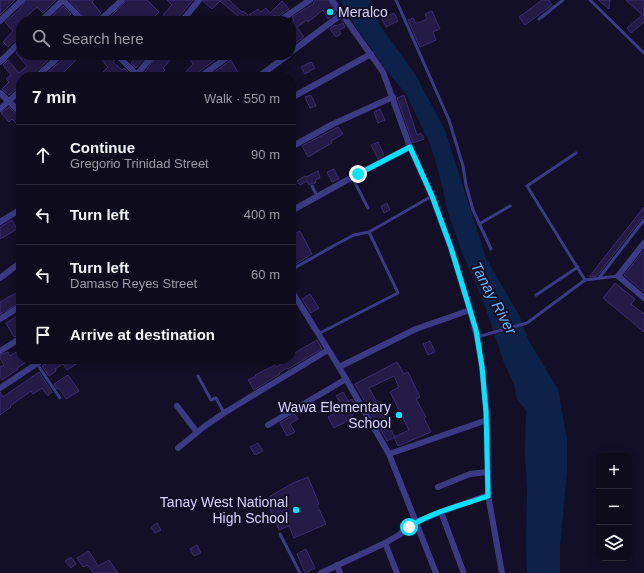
<!DOCTYPE html>
<meta charset="utf-8">
<style>
body{margin:0;font-family:Helvetica,sans-serif;background:#1c1929;color:#f1f3f6}
.controls{position:absolute;right:12px;bottom:12px;display:grid;overflow:hidden;border-radius:8px;box-shadow:0 2px 10px #0003}
.controls button{width:36px;height:36px;display:grid;place-items:center;padding:0;border:0;border-bottom:1px solid #2e2b3b;background:#0e0b1c;color:#f1f3f6;font:20px sans-serif}
.stop{position:absolute;width:12px;height:12px;margin:-9px;border:3px solid #00e5ff;border-radius:50%;background:#fff}
.stop.end{background:#00e5ff;border-color:#fff;box-shadow:0 1px 4px #0008}
.list{margin:0;padding:0;list-style:none}
h2{display:flex;justify-content:space-between;align-items:center;height:52px;margin:0;padding:0 16px;font-size:17px}
h2 small{font-size:13px;font-weight:400;color:#9b9ba3}
.list li{display:grid;grid-template-columns:26px 1fr auto;gap:12px;align-items:center;box-sizing:border-box;height:60px;padding:0 16px;border-top:1px solid #2e2b3b}
.list b{display:block;font-size:15px;white-space:nowrap}
.list p{margin:0;font-size:13px;white-space:nowrap;color:#9b9ba3}
.list em{font-size:13px;font-style:normal;color:#9b9ba3}
.icon{flex:none;width:22px;height:22px;fill:none;stroke:currentColor;stroke-width:2;stroke-linecap:round;stroke-linejoin:round}
.map{position:relative;flex:none;width:644px;height:573px;overflow:hidden}
.search{position:absolute;background:#0e0b1c;box-shadow:0 2px 10px #0003;left:16px;top:16px;width:280px;height:44px;display:flex;align-items:center;gap:10px;box-sizing:border-box;padding:0 14px;border-radius:16px;color:#9b9ba3;font-size:15px}
.panel{position:absolute;background:#0e0b1c;box-shadow:0 2px 10px #0003;left:16px;top:72px;width:280px;height:292px;border-radius:16px}
.map>svg:first-child{display:block}
.water{fill:#0c2248}
.building{fill:#241b47;stroke:#3b2d73}
.lines{fill:none;stroke-linecap:round;stroke-linejoin:round}
.service{stroke:#3d3a85;stroke-width:3}
.minor{stroke:#3d3a85;stroke-width:6}
.route{stroke:#00e5ff;stroke-width:5}
.poi-dot{fill:#00e5ff;stroke:#130f26;stroke-width:1.5}
.labels{text-anchor:middle;dominant-baseline:central;stroke-width:4;stroke-linejoin:round;paint-order:stroke}
.poi-label{font-size:14px;fill:#d9d4ff;stroke:#130f26;text-anchor:end}
.water-label{font-size:15px;font-style:italic;fill:#62b6ff;stroke:#130f26}
</style>
<div class="map">
<svg width="644" height="573" viewBox="0 0 644 573">
<rect width="100%" height="100%" fill="#130f26"/>
<polygon class="water" points="340,0 369,0 380,25 415,74 445,130 486,258 519,315 529,341 558,389 567,439 567,471 560,548 560,573 527,573 526,541 527,489 525,454 526,410 517,400 514,385 503,360 485,306 461,250 448,213 440,177 430,144 406,94 387,71 357,29"/>
<g class="building">
<polygon points="0,0 15,0 0,15"/>
<polygon points="26,0 56,0 43,13 37,7 27,16 33,21 21,21 21,37 18,38 8,47 3,42 13,31 5,22 20,9"/>
<polygon points="69,0 94,0 92,2 101,13 96,18 95,21 88,21"/>
<polygon points="127,0 147,0 159,12 150,21 106,21"/>
<polygon points="167,0 193,0 179,17 178,16 173,21 170,21 163,15 172,5"/>
<polygon points="203,0 229,0 242,12 243,11 248,15 243,21 234,21 238,16 220,1 212,9 203,1"/>
<polygon points="315,0 328,0 336,13 328,19 323,10 308,22 307,20 297,27 304,37 291,46 291,23 294,20 292,17 313,4"/>
<polygon points="542,0 549,0 552,5 525,25 519,17"/>
<polygon points="598,0 610,0 609,9"/>
<polygon points="626,0 644,0 644,22 631,33 627,28 642,15"/>
<polygon points="282,1 289,9 277,17 275,15 267,21 253,21 249,15 258,9 260,12 266,8 270,13"/>
<polygon points="63,6 71,14 64,21 51,21 49,19"/>
<polygon points="432,11 440,29 433,32 436,40 420,47 408,20 413,18 416,23 418,23 427,19 425,14"/>
<polygon points="394,13 398,21 386,27 382,19"/>
<polygon points="343,23 345,27 339,30 341,34 336,37 330,29 335,25 336,26"/>
<polygon points="21,47 21,55 33,55 35,58 40,55 54,55 33,74 32,77 21,77 21,86 18,87 9,95 2,89 9,82 6,79 11,75 3,65 8,60 19,73 27,66 16,53"/>
<polygon points="65,55 81,55 59,77 55,72 50,77 43,77 64,58"/>
<polygon points="97,55 112,55 115,59 113,62 122,70 124,68 131,75 131,77 98,77 108,67"/>
<polygon points="133,55 147,55 136,68 131,63 136,58"/>
<polygon points="157,55 175,55 163,68 165,70 158,77 144,77 143,75"/>
<polygon points="186,55 222,55 197,73 196,77 181,77 193,64"/>
<polygon points="231,60 241,77 233,77 230,72 222,77 208,77"/>
<polygon points="311,62 315,68 305,74 301,67"/>
<polygon points="311,95 316,106 310,108 305,97"/>
<polygon points="404,95 417,135 421,133 424,139 413,143 397,98"/>
<polygon points="9,107 18,116 21,117 21,128 12,119 9,122 1,113"/>
<polygon points="380,109 385,120 378,123 374,112"/>
<polygon points="338,127 343,134 331,141 332,143 308,157 302,146"/>
<polygon points="378,142 384,155 378,159 371,145"/>
<polygon points="334,169 339,179 332,182 327,172"/>
<polygon points="318,171 320,178 315,180 316,182 314,184 312,183 309,185 307,181 300,185 297,181 305,176 306,177"/>
<polygon points="387,203 390,210 384,213 381,206"/>
<polygon points="644,207 644,217 642,218 597,276 589,277"/>
<polygon points="12,220 17,229 0,239 0,227"/>
<polygon points="300,231 312,254 296,264 293,258 291,259 291,236"/>
<polygon points="644,250 644,292 624,275"/>
<polygon points="615,283 635,299 631,304 644,314 644,332 603,298"/>
<polygon points="21,290 21,302 0,314 0,302"/>
<polygon points="310,294 319,308 311,313 302,299"/>
<polygon points="19,315 21,319 21,334 14,337 6,323"/>
<polygon points="317,340 322,349 288,369 287,368 279,373 280,374 254,390 248,380 256,376 255,375 275,365 276,367 291,359 291,355"/>
<polygon points="430,341 435,352 428,355 423,344"/>
<polygon points="21,349 21,359 31,359 17,368 18,369 2,380 0,377 0,367 4,365 0,358 0,355 8,352 10,356"/>
<polygon points="53,359 84,359 67,370 63,364 55,369 56,371 49,376 42,366"/>
<polygon points="397,362 404,374 408,372 420,397 416,399 426,417 424,418 431,432 398,446 394,437 409,430 390,392 399,387 394,376 369,388 379,406 378,407 395,437 387,441 355,384"/>
<polygon points="39,372 52,392 48,396 42,388 33,394 31,391 10,406 11,407 0,415 0,392 3,397"/>
<polygon points="68,375 79,391 66,399 59,388 57,389 54,384"/>
<polygon points="343,392 348,401 352,399 356,406 349,410 353,415 346,420 347,421 334,428 328,417 342,409 340,406 342,405 336,396"/>
<polygon points="295,414 298,419 290,424 295,432 287,436 280,423"/>
<polygon points="258,443 263,451 255,455 250,447"/>
<polygon points="308,477 319,504 317,505 326,524 294,538 289,526 279,530 270,509 274,507 269,497 293,483"/>
<polygon points="157,523 161,530 155,533 151,527"/>
<polygon points="197,545 201,553 194,556 190,549"/>
<polygon points="306,549 315,568 305,573 297,554"/>
<polygon points="89,551 98,566 109,560 118,573 94,573 87,565 83,567 77,558"/>
<polygon points="71,557 76,564 71,568 65,561"/>
</g>
<g class="lines">
<g class="service">
<polyline points="396,0 449,120 463,166 466,185 473,210 491,249"/>
<polyline points="590,0 644,53"/>
<polyline points="539,19 563,0"/>
<polyline points="576,153 527,186 585,280"/>
<polyline points="352,177 368,208"/>
<polyline points="312,186 317,196"/>
<polyline points="479,224 510,206"/>
<polyline points="291,270 335,245 354,235 369,232 432,196"/>
<polyline points="599,278 644,220"/>
<polyline points="536,295 578,267"/>
<polyline points="318,334 398,293 369,232"/>
<polyline points="477,337 527,323 585,280 618,276"/>
<polyline points="109,359 111,362"/>
<polyline points="37,364 60,398"/>
<polyline points="198,376 211,400 216,398 224,413"/>
<polyline points="280,534 300,573"/>
</g>
<g class="minor">
<polyline points="63,0 83,21"/>
<polyline points="332,0 383,72 410,147 432,196 451,248 470,310 477,337 482,367 487,420 488,495 502,573"/>
<polyline points="0,21 22,0"/>
<polyline points="41,21 63,0"/>
<polyline points="99,21 122,0"/>
<polyline points="182,21 199,0"/>
<polyline points="279,21 310,0"/>
<polyline points="291,52 342,14"/>
<polyline points="117,55 139,77"/>
<polyline points="0,62 21,41"/>
<polyline points="36,77 61,55"/>
<polyline points="135,77 153,55"/>
<polyline points="200,77 230,55"/>
<polyline points="258,77 288,55"/>
<polyline points="0,93 21,113"/>
<polyline points="291,98 371,54"/>
<polyline points="0,109 21,90"/>
<polyline points="291,147 333,124 393,97"/>
<polyline points="291,211 358,174 410,147"/>
<polyline points="0,222 21,209"/>
<polyline points="644,243 618,276 644,298"/>
<polyline points="0,278 21,262"/>
<polyline points="291,290 339,367 389,454 436,573"/>
<polyline points="0,319 21,306"/>
<polyline points="0,351 21,338"/>
<polyline points="339,367 416,329 470,310"/>
<polyline points="0,388 44,359"/>
<polyline points="177,406 197,432"/>
<polyline points="268,425 346,379"/>
<polyline points="178,448 205,426 224,413 328,350"/>
<polyline points="389,454 487,420"/>
<polyline points="438,487 470,474 488,472"/>
<polyline points="441,512 463,571"/>
<polyline points="385,543 397,573"/>
<polyline points="337,565 340,573"/>
<polyline points="321,573 385,543 399,535 416,522 441,512 488,495"/>
</g>
</g>
<g class="lines">
<path class="route" d="M358 174 410 147 432 196 451 248 476 330 482 367 486 412 488 496C463 505 431 512 409 527"/>
</g>
<g class="poi-dot">
<circle cx="330" cy="12" r="4"/>
<circle cx="399" cy="415" r="4"/>
<circle cx="296" cy="510" r="4"/>
</g>
<g class="labels">
<g class="poi-label">
<text x="338" y="12" text-anchor="start">Meralco</text>
<text x="391" y="407">Wawa Elementary<tspan x="391" dy="16">School</tspan></text>
<text x="288" y="502">Tanay West National<tspan x="288" dy="16">High School</tspan></text>
</g>
<g class="water-label">
<text transform="translate(494 298) rotate(62)">Tanay River</text>
</g>
</g>
</svg>
<div class="controls">
<button>+</button>
<button>−</button>
<button><svg class="icon" aria-label="layers" viewBox="0 0 24 24"><path d="M12 4l9 5-9 5-9-5zM3 14l9 5 9-5"/></svg></button>
</div>
<div class="stop" style="left:409px;top:527px"></div>
<div class="stop end" style="left:358px;top:174px"></div>
<div class="search"><svg class="icon" aria-label="search" viewBox="0 0 24 24"><circle cx="10" cy="10" r="6"/><path d="M15 15l6 6"/></svg>Search here</div>
<section class="panel">
<h2>7 min<small>Walk · 550 m</small></h2>
<ul class="list">
<li><svg class="icon" aria-label="ahead" viewBox="0 0 24 24"><path d="M12 20V5M6 11l6-6 6 6"/></svg><div><b>Continue</b><p>Gregorio Trinidad Street</p></div><em>90 m</em></li>
<li><svg class="icon" aria-label="left" viewBox="0 0 24 24"><path d="M17 20v-9H6M10 6l-5 5 5 5"/></svg><div><b>Turn left</b></div><em>400 m</em></li>
<li><svg class="icon" aria-label="left" viewBox="0 0 24 24"><path d="M17 20v-9H6M10 6l-5 5 5 5"/></svg><div><b>Turn left</b><p>Damaso Reyes Street</p></div><em>60 m</em></li>
<li><svg class="icon" aria-label="arrive" viewBox="0 0 24 24"><path d="M6 21V4h12l-3 4 3 4H6"/></svg><div><b>Arrive at destination</b></div></li>
</ul>
</section>
</div>
